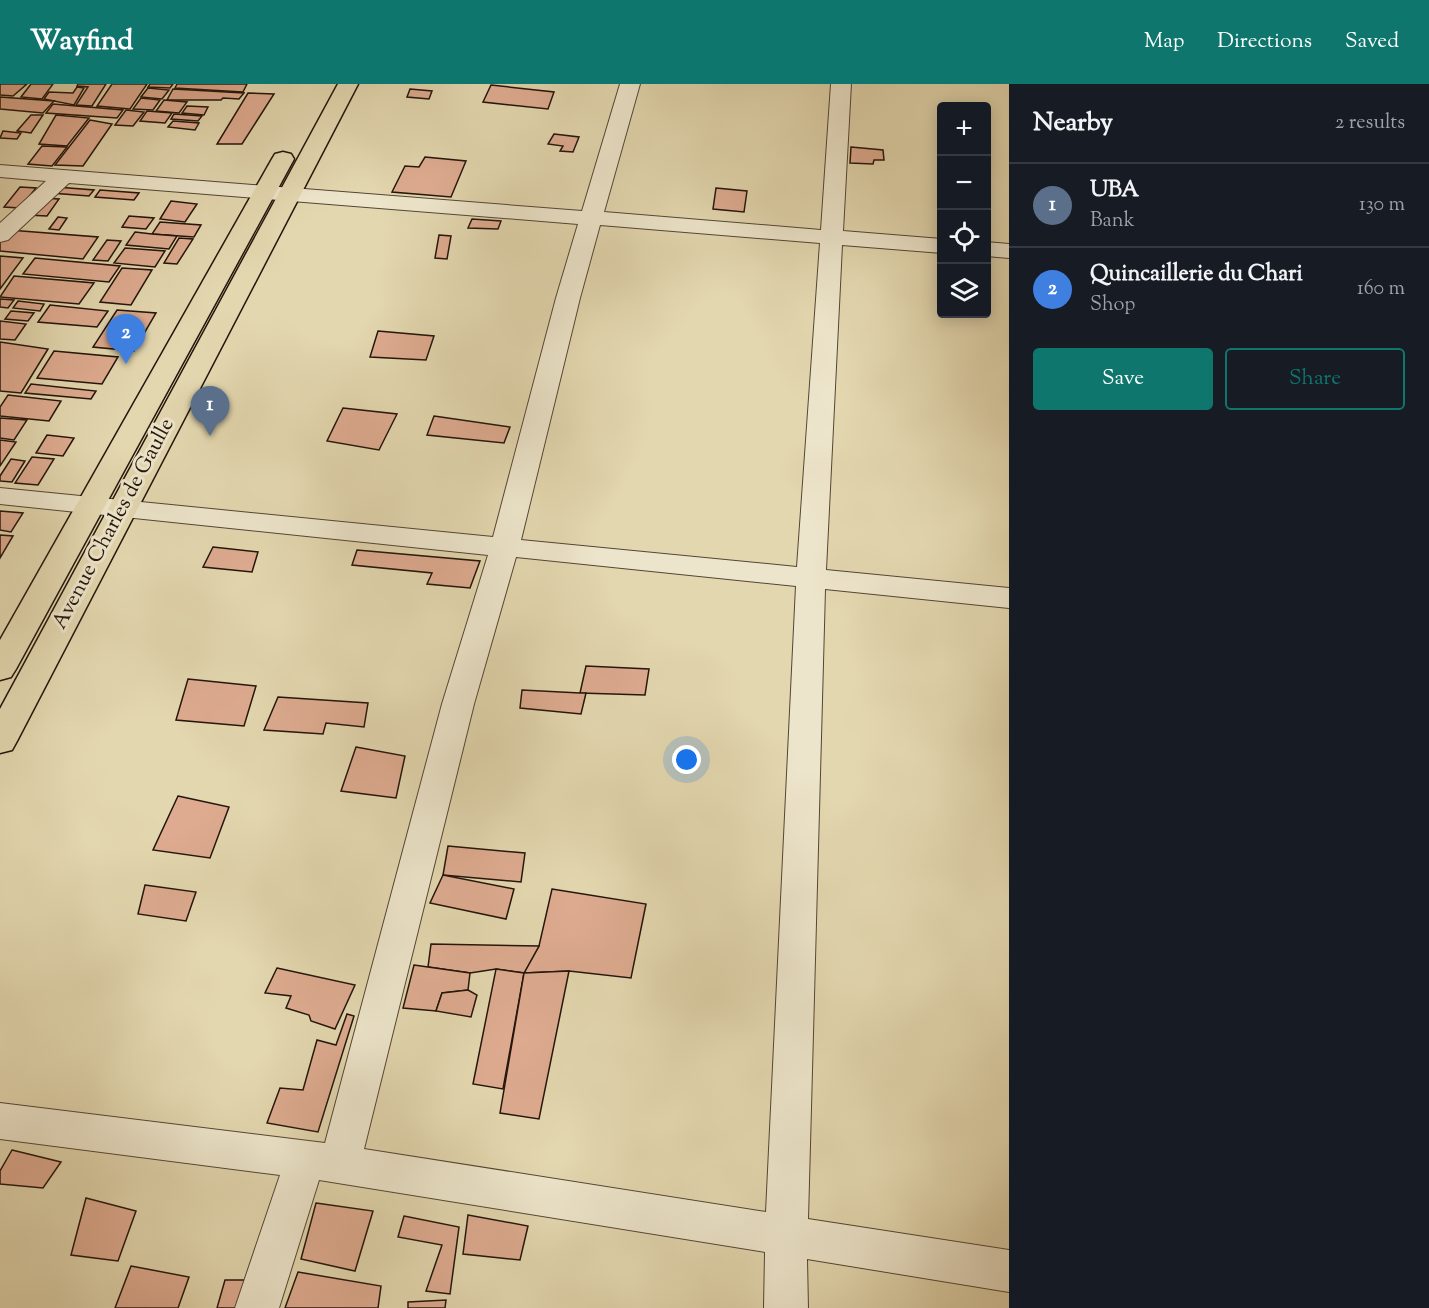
<!DOCTYPE html>
<meta charset="utf-8">
<style>
body{margin:0;font-family:"Sorts Mill Goudy",serif;background:#242831;color:#f1f3f6}
.controls{position:absolute;right:18px;top:18px;display:grid;overflow:hidden;border-radius:6px;box-shadow:0 3px 15px #0003}
.controls button{width:54px;height:54px;display:grid;place-items:center;padding:0;border:0;border-bottom:2px solid #363941;background:#171b24;color:#f1f3f6;font:30px sans-serif}
.you{position:absolute;left:687px;top:676px;width:21px;height:21px;margin:-15px;border:4px solid #fff;border-radius:50%;background:#1a73e8;box-shadow:0 0 0 9px #1a73e833}
.badge{display:grid;place-items:center;width:39px;height:39px;border-radius:50%;background:#0f766e;color:#fff;font-size:20px;font-weight:700}
.pin{position:absolute;translate:-50% -50px;filter:drop-shadow(0 2px 3px #0008)}
.pin::after{content:'';position:absolute;top:32px;width:21px;height:18px;background:inherit;clip-path:polygon(0 0,100% 0,50% 100%)}
.list{margin:0;padding:0;list-style:none}
h2{display:flex;justify-content:space-between;align-items:center;height:78px;margin:0;padding:0 24px;font-size:26px}
h2 small{font-size:20px;font-weight:400;color:#9ea1a6}
.list li{display:grid;grid-template-columns:39px 1fr auto;gap:18px;align-items:center;box-sizing:border-box;height:84px;padding:0 24px;border-top:2px solid #363941}
.list b{display:block;font-size:22px;white-space:nowrap}
.list p{margin:0;font-size:20px;white-space:nowrap;color:#9ea1a6}
.list em{font-size:20px;font-style:normal;color:#9ea1a6}
.actions{display:flex;gap:12px;padding:18px 24px}
.actions a{flex:1;padding:14px 0;border:2px solid #0f766e;border-radius:6px;text-align:center;font-size:21px;color:#0f766e}
.actions .main{background:#0f766e;color:#fff}
.icon{flex:none;width:33px;height:33px;fill:none;stroke:currentColor;stroke-width:2;stroke-linecap:round;stroke-linejoin:round}
.map{position:relative;flex:none;width:1009px;height:1224px;overflow:hidden}
header{display:flex;align-items:center;gap:36px;box-sizing:border-box;height:84px;padding:0 30px;background:#0f766e;color:#fff}
header strong{font-size:28px}
nav{display:flex;gap:33px;margin-inline-start:auto;font-size:21px}
main{display:flex}
aside{flex:1;background:#171b24}
.map>svg:first-child{display:block}
.building{fill:#deab90;stroke:#23150b;stroke-width:1.5}
.lines{fill:none;stroke-linecap:round;stroke-linejoin:round}
.minor-casing{stroke:#534634;stroke-width:2}
.primary-casing{stroke:#23150b;stroke-width:3}
.minor{fill:#ede5cb;fill-rule:evenodd}
.primary{fill:#e3d7af;fill-rule:evenodd}
.labels{text-anchor:middle;dominant-baseline:central;stroke-width:6;stroke-linejoin:round;paint-order:stroke}
.street-label{font-size:21px;fill:#23150b;stroke:#ede5cb}
</style>
<header>
<strong>Wayfind</strong>
<nav><a>Map</a><a>Directions</a><a>Saved</a></nav>
</header>
<main>
<div class="map">
<svg width="1009" height="1224" viewBox="0 0 1009 1224">
<rect width="100%" height="100%" fill="#e3d7af"/>
<filter id="stains"><feTurbulence type="fractalNoise" baseFrequency=".00333" numOctaves="4"/><feColorMatrix values="0 0 0 0 .2 0 0 0 0 .09 0 0 0 0 .02 0 0 0 .5 -.17"/></filter>
<radialGradient id="worn" r=".72"><stop offset=".6" stop-color="#630" stop-opacity="0"/><stop offset="1" stop-color="#630" stop-opacity=".3"/></radialGradient>
<g class="building">
<polygon points="0,0 27,0 13,12 0,11"/>
<polygon points="31,0 53,0 42,15 21,13"/>
<polygon points="78,0 106,0 92,22 76,21 88,3 77,2"/>
<polygon points="112,0 147,0 130,25 97,22"/>
<polygon points="150,0 173,0 170,4 148,3"/>
<polygon points="177,0 247,0 243,8 175,4"/>
<polygon points="491,1 554,8 548,25 483,18"/>
<polygon points="77,3 84,4 74,21 44,15 49,8 73,9"/>
<polygon points="148,4 169,6 162,15 141,13"/>
<polygon points="173,5 244,9 239,15 223,14 221,16 167,16"/>
<polygon points="410,5 432,7 429,15 407,13"/>
<polygon points="248,9 274,10 242,60 217,60"/>
<polygon points="0,13 54,17 43,29 0,25"/>
<polygon points="141,14 160,16 153,26 133,25"/>
<polygon points="164,16 187,18 179,29 156,27"/>
<polygon points="53,20 123,26 117,34 46,29"/>
<polygon points="187,22 208,23 204,31 182,29"/>
<polygon points="126,26 144,28 133,42 115,41"/>
<polygon points="147,27 172,29 165,39 140,37"/>
<polygon points="174,30 202,32 198,37 171,35"/>
<polygon points="31,31 43,31 31,49 17,47"/>
<polygon points="56,31 89,34 67,62 39,60"/>
<polygon points="90,36 112,40 83,82 55,81"/>
<polygon points="173,37 199,39 195,46 168,43"/>
<polygon points="3,47 21,49 17,55 0,54"/>
<polygon points="554,50 579,53 573,68 560,67 563,62 548,60"/>
<polygon points="42,62 67,63 52,82 28,80"/>
<polygon points="851,63 883,66 884,76 874,76 873,80 850,79"/>
<polygon points="425,73 466,77 451,113 392,108 405,82 419,83"/>
<polygon points="20,103 36,104 20,124 4,123"/>
<polygon points="56,103 94,106 89,112 51,109"/>
<polygon points="716,104 747,107 744,128 713,125"/>
<polygon points="100,106 139,109 134,116 95,113"/>
<polygon points="41,114 59,115 47,132 27,131"/>
<polygon points="171,117 197,120 185,138 160,135"/>
<polygon points="129,132 154,134 146,145 122,143"/>
<polygon points="58,133 67,134 59,146 49,145"/>
<polygon points="472,135 501,137 498,145 468,144"/>
<polygon points="160,138 201,141 194,153 152,150"/>
<polygon points="9,146 98,153 83,175 0,167 0,157"/>
<polygon points="135,148 152,150 177,152 169,165 126,161"/>
<polygon points="439,151 451,152 447,175 435,174"/>
<polygon points="179,154 193,155 177,180 164,179"/>
<polygon points="107,156 121,157 108,177 93,176"/>
<polygon points="125,164 165,167 155,183 114,179"/>
<polygon points="0,172 23,174 0,205"/>
<polygon points="35,174 120,182 109,198 23,190"/>
<polygon points="122,184 152,186 131,221 100,218"/>
<polygon points="14,192 94,199 79,220 0,213"/>
<polygon points="0,215 14,216 8,224 0,223"/>
<polygon points="18,217 44,220 40,227 13,224"/>
<polygon points="50,221 108,227 97,243 38,238"/>
<polygon points="117,226 156,229 134,267 93,263"/>
<polygon points="11,227 34,229 28,237 5,235"/>
<polygon points="0,237 26,240 15,256 0,255"/>
<polygon points="378,247 434,252 426,276 370,273"/>
<polygon points="0,258 48,265 21,309 0,307"/>
<polygon points="54,267 118,273 102,300 37,294"/>
<polygon points="31,300 96,307 91,315 25,309"/>
<polygon points="8,311 61,317 49,337 0,332 0,323"/>
<polygon points="343,324 397,330 379,366 327,357"/>
<polygon points="434,332 510,343 504,359 427,351"/>
<polygon points="0,334 27,336 14,356 0,354"/>
<polygon points="47,351 74,354 63,372 36,369"/>
<polygon points="0,356 16,358 0,382"/>
<polygon points="32,373 54,375 38,401 15,399"/>
<polygon points="11,375 25,377 12,398 0,397 0,392"/>
<polygon points="0,427 23,429 11,448 0,446"/>
<polygon points="0,451 13,452 0,474"/>
<polygon points="213,463 258,468 252,488 203,483"/>
<polygon points="357,466 480,477 470,504 427,500 432,489 352,481"/>
<polygon points="586,582 649,585 645,611 580,609"/>
<polygon points="188,595 256,602 244,642 176,636"/>
<polygon points="522,606 580,609 586,609 581,630 520,624"/>
<polygon points="278,613 368,619 364,643 326,639 323,650 264,646"/>
<polygon points="356,663 405,672 396,714 341,707"/>
<polygon points="178,712 229,723 210,774 153,766"/>
<polygon points="448,762 525,769 521,798 443,791"/>
<polygon points="443,791 514,805 506,835 430,819"/>
<polygon points="145,801 196,808 186,837 138,830"/>
<polygon points="552,805 646,820 631,894 569,887 524,889 539,862"/>
<polygon points="431,860 539,862 524,889 496,885 470,889 428,883"/>
<polygon points="414,881 470,889 468,906 442,909 436,927 403,924"/>
<polygon points="277,884 355,901 335,945 311,937 309,931 286,924 291,912 265,909"/>
<polygon points="496,885 524,889 503,1005 473,1000"/>
<polygon points="569,887 539,1035 500,1029 524,889"/>
<polygon points="468,906 477,911 471,933 436,927 442,909"/>
<polygon points="347,930 354,932 318,1048 267,1039 280,1004 303,1006 317,956 336,961"/>
<polygon points="12,1066 61,1078 43,1104 0,1100 0,1087"/>
<polygon points="86,1114 136,1127 118,1177 71,1171"/>
<polygon points="316,1119 373,1127 355,1187 301,1175"/>
<polygon points="468,1131 528,1142 520,1176 463,1170"/>
<polygon points="404,1132 459,1143 450,1210 426,1207 442,1161 398,1153"/>
<polygon points="131,1182 189,1193 178,1224 115,1224"/>
<polygon points="298,1188 381,1202 378,1224 285,1224"/>
<polygon points="225,1196 254,1196 244,1224 217,1224"/>
<polygon points="446,1216 445,1224 408,1224 408,1218"/>
</g>
<g class="lines">
<g class="minor-casing">
<g id="minor">
<path d="M620 0H640L604 128 821 146 831 0H851L843 147 942 155V169L842 161 826 486 1009 504V524L825 505 808 1135 1009 1166V1208L807 1175 808 1224H764L765 1168 319 1096 279 1224H235L280 1091 0 1055V1019L325 1059 442 620 488 471 0 420V404L493 453 556 214 578 140 69 99 8 156 0 158V139L46 97 0 93V81L582 127ZM600 141 820 159 797 483 521 456 580 214ZM516 473 796 502 766 1128 364 1065 474 620Z"/>
<polygon points="986,158 1009,160 1009,174 986,172"/>
</g>
</g>
<g class="primary-casing">
<g id="primary">
<polygon points="338,0 358,0 17,657 12,666 0,669 0,625"/>
<polygon points="283,68 291,70 294,75 16,585 11,593 0,596 0,556 272,75 275,70"/>
</g>
</g>
<use href="#minor" class="minor"/>
<use href="#primary" class="primary"/>
</g>
<g class="labels">
<g class="street-label">
<text transform="translate(114 440) rotate(-62)">Avenue Charles de Gaulle</text>
</g>
</g>
<rect width="100%" height="100%" filter="url(#stains)"/>
<rect width="100%" height="100%" fill="url(#worn)"/>
</svg>
<div class="controls">
<button>+</button>
<button>−</button>
<button><svg class="icon" aria-label="locate" viewBox="0 0 24 24"><circle cx="12" cy="12" r="6"/><path d="M12 2v4M12 18v4M2 12h4M18 12h4"/></svg></button>
<button><svg class="icon" aria-label="layers" viewBox="0 0 24 24"><path d="M12 4l9 5-9 5-9-5zM3 14l9 5 9-5"/></svg></button>
</div>
<div class="you"></div>
<div class="pin badge" style="left:210px;top:352px;background:#5c6f8a">1</div>
<div class="pin badge" style="left:126px;top:280px;background:#3f7fe0">2</div>
</div>
<aside>
<h2>Nearby<small>2 results</small></h2>
<ul class="list">
<li><span class="badge" style="background:#5c6f8a">1</span><div><b>UBA</b><p>Bank</p></div><em>130 m</em></li>
<li><span class="badge" style="background:#3f7fe0">2</span><div><b>Quincaillerie du Chari</b><p>Shop</p></div><em>160 m</em></li>
</ul>
<div class="actions"><a class="main">Save</a><a>Share</a></div>
</aside>
</main>
